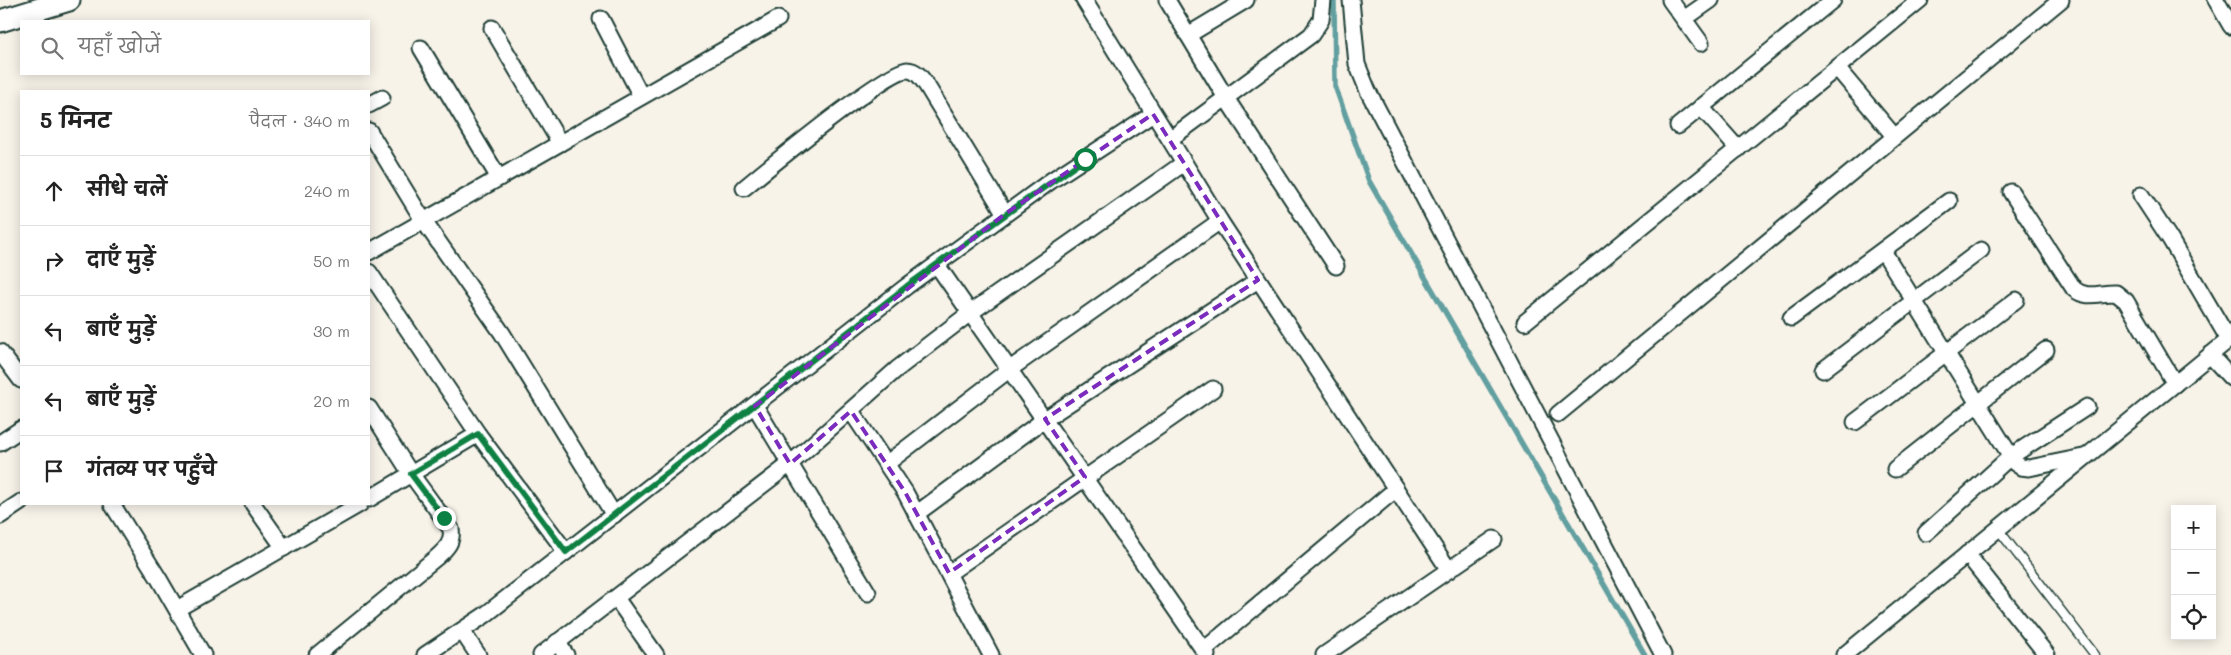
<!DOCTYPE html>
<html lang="hi">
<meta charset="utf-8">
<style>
body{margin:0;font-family:Mali,"Playpen Sans Deva",sans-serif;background:#f2f2f2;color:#222}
.controls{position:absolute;right:15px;bottom:15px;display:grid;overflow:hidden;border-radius:0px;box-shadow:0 2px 12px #0003}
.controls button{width:45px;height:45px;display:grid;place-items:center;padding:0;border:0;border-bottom:1px solid #e0e0e0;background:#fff;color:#222;font:25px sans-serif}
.stop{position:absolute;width:15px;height:15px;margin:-11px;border:4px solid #0b8043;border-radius:50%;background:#fff}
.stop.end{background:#0b8043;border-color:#fff;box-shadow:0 1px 5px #0008}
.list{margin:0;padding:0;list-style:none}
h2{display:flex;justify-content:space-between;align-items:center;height:65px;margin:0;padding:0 20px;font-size:21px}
h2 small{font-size:16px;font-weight:400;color:#767676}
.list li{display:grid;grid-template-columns:32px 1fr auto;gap:15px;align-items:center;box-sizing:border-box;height:70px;padding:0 20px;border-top:1px solid #e0e0e0}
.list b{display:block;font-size:19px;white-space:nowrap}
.list em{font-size:16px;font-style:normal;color:#767676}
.icon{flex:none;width:28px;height:28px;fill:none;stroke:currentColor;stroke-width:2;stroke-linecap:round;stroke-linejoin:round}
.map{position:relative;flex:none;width:2231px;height:655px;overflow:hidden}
.search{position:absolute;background:#fff;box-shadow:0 2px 12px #0003;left:20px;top:20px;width:350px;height:55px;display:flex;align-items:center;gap:12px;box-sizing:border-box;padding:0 18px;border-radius:0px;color:#767676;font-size:19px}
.panel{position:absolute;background:#fff;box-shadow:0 2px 12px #0003;left:20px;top:90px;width:350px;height:415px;border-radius:0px}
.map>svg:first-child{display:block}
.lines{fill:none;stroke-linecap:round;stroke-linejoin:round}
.stream{stroke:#629fa0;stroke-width:5.5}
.lane-casing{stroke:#1f3d34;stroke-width:11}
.street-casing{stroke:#1f3d34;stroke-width:19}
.secondary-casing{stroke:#1f3d34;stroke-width:25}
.lane{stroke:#fff;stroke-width:8}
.street{stroke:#fff;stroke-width:15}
.secondary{stroke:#fff;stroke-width:21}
.route{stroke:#0b8043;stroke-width:6}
.marked{fill:none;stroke:#7b2cbf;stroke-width:4;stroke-dasharray:10 6;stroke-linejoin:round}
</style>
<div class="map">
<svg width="2231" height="655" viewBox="0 0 2231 655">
<rect width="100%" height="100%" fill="#f8f3e9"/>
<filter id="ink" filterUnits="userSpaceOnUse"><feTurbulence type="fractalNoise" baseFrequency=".02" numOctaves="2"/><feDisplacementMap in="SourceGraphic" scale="10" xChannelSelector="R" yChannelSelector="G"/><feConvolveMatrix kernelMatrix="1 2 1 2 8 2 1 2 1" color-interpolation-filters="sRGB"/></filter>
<g filter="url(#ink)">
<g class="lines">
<polyline class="stream" points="1334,0 1335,86 1369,181 1645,655"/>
<g class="lane-casing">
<polyline id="lane" points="1998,529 2095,655"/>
</g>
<g class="street-casing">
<g id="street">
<polyline points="1084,0 1220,221 1449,570"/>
<polyline points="1167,0 1226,98 1336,266"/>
<polyline points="1351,0 1357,64 1368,91 1663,655"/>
<polyline points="1670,0 1701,43"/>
<polyline points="2216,0 2231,26"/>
<polyline points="601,19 641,96"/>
<polyline points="1684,19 1711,0"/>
<polyline points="492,28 560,143"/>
<polyline points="1188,35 1246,0"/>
<polyline points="421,48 499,178"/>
<polyline points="1837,68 1894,136"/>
<polyline points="369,105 382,98"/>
<polyline points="1701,107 1738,149"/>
<polyline points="1678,126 1833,0"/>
<polyline points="369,131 423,220 502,333 614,515"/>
<polyline points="1170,139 1311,35 1321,20 1323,0"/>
<path d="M744 188C767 169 887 70 907 70 917 70 922 79 927 86L1005 214"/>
<path d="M2011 192 2074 289C2087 300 2101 292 2116 293L2126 301 2175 384"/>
<polyline points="2141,195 2170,239 2229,340"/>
<polyline points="1883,251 2015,463 2021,467 2029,468 2083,457"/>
<polyline points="369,252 778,19"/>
<polyline points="937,265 1207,655"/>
<polyline points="369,272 478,434 566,552"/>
<polyline points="1791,318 1949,201"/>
<polyline points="1525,322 1920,0"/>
<polyline points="0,352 21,380"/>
<polyline points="2210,355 2231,378"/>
<polyline points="1823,370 1981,250"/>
<polyline points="755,406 868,593"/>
<polyline points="851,411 905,492 991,655"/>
<polyline points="1558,414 2061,0"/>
<polyline points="1855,422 2016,300"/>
<polyline points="0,443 21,429"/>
<polyline points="886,464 1010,369 1220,221"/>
<polyline points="1895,469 2046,350"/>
<polyline points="369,499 478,434"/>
<polyline points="112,504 159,579 203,655"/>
<polyline points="253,504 284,548"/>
<polyline points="916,514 1045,419 1258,280"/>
<polyline points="0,516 21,502"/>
<polyline points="1926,533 2010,457 2087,407"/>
<polyline points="1967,554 2047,655"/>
<polyline points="949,573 1213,389"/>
<polyline points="616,598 656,655"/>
<polyline points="177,609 360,504"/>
<polyline points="462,631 478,655"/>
<polyline points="557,642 566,655"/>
<polyline points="1204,650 1396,489"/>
<path d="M317 655 437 557C447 548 453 542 451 529L411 474 369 408"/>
<polyline points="425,655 485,615 907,286 1052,180 1153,114"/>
<polyline points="541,655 790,464 897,369 970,313 1184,163"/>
<polyline points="1324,655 1494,539"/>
<polyline points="1844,655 2231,338"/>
</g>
</g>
<g class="secondary-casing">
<polyline id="secondary" points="0,21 69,0"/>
</g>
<use href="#lane" class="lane"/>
<use href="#street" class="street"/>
<use href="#secondary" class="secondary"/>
</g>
</g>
<g class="lines" filter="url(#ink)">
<polyline class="route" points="444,518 411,474 478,434 566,552 907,286 1016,207 1085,159"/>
</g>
<path class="marked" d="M1153 114 1258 280 1045 419 1085 477 949 573 905 492 851 411 790 464 755 406 1005 214Z"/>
</svg>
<div class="controls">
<button>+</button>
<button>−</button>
<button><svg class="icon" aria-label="locate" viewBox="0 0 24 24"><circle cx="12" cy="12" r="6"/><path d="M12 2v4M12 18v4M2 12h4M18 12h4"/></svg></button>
</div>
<div class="stop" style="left:1085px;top:159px"></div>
<div class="stop end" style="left:444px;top:518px"></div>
<div class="search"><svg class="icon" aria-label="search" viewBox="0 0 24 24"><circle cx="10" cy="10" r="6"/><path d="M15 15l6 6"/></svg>यहाँ खोजें</div>
<section class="panel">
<h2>5 मिनट<small>पैदल · 340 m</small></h2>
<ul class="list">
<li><svg class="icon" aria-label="ahead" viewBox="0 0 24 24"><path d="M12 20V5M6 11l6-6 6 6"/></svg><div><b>सीधे चलें</b></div><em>240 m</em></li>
<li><svg class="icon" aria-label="right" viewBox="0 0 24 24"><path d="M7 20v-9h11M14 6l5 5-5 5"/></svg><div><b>दाएँ मुड़ें</b></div><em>50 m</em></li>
<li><svg class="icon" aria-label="left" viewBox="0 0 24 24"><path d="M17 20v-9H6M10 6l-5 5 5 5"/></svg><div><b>बाएँ मुड़ें</b></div><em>30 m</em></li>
<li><svg class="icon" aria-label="left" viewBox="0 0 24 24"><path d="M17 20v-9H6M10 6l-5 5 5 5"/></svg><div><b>बाएँ मुड़ें</b></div><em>20 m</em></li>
<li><svg class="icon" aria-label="arrive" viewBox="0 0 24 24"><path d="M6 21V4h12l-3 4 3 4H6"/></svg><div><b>गंतव्य पर पहुँचे</b></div></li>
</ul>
</section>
</div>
